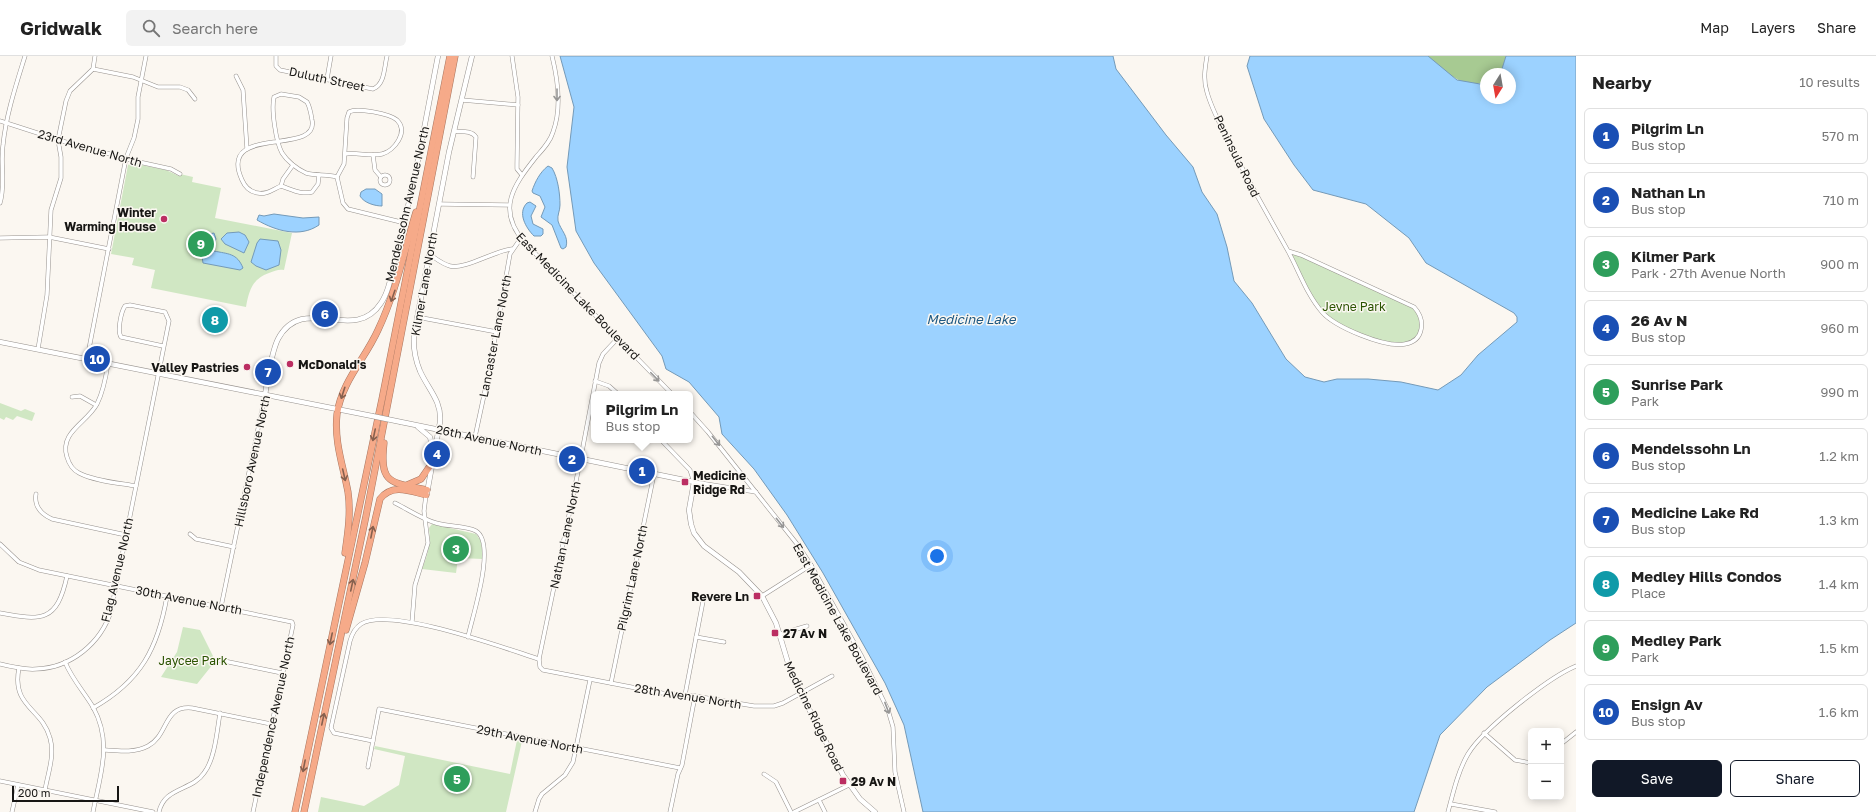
<!DOCTYPE html>
<meta charset="utf-8">
<style>
body{margin:0;font-family:"Golos Text",sans-serif;background:#f2f2f2;color:#222}
.controls{position:absolute;right:12px;bottom:12px;display:grid;overflow:hidden;border-radius:6px;box-shadow:0 2px 10px #0003}
.controls button{width:36px;height:36px;display:grid;place-items:center;padding:0;border:0;border-bottom:1px solid #e0e0e0;background:#fff;color:#222;font:20px sans-serif}
.compass{position:absolute;left:1480px;top:12px;width:36px;height:36px;border-radius:50%;background:#fff;box-shadow:0 2px 10px #0003;rotate:191deg}
.scale{position:absolute;left:12px;bottom:10px;width:107px;box-sizing:border-box;padding-left:4px;border:2px solid #171614;border-top:0;font-size:11px;line-height:14px;white-space:nowrap;color:#171614;-webkit-text-stroke:3px #fbf7f1;paint-order:stroke}
.you{position:absolute;left:937px;top:500px;width:14px;height:14px;margin:-10px;border:3px solid #fff;border-radius:50%;background:#1a73e8;box-shadow:0 0 0 6px #1a73e833}
.badge{display:grid;place-items:center;width:26px;height:26px;border-radius:50%;background:#111827;color:#fff;font-size:13px;font-weight:700}
.pin{position:absolute;translate:-50% -50%;border:2px solid #fff;box-shadow:0 1px 4px #0006}
.popup{position:absolute;left:591px;top:335px;width:102px;height:52px;box-sizing:border-box;display:grid;place-content:center;border-radius:6px;background:#fff;filter:drop-shadow(0 1px 3px #0005);font-size:13px;white-space:nowrap;color:#767676}
.popup b{font-size:15px;color:#222}
.popup::after{content:'';position:absolute;left:50%;top:100%;margin-left:-8px;border:8px solid transparent;border-top-color:#fff}
.list{margin:0;padding:0;list-style:none}
h2{display:flex;justify-content:space-between;align-items:center;height:52px;margin:0;padding:0 16px;font-size:17px}
h2 small{font-size:13px;font-weight:400;color:#767676}
.list li{display:grid;grid-template-columns:26px 1fr auto;gap:12px;align-items:center;box-sizing:border-box;height:56px;margin:0 8px 8px;padding:0 8px;border:1px solid #e0e0e0;border-radius:6px}
.list b{display:block;font-size:15px;white-space:nowrap}
.list p{margin:0;font-size:13px;white-space:nowrap;color:#767676}
.list em{font-size:13px;font-style:normal;color:#767676}
.actions{display:flex;gap:8px;padding:12px 16px}
.actions a{flex:1;padding:9px 0;border:1px solid #111827;border-radius:6px;text-align:center;font-size:14px;color:#111827}
.actions .main{background:#111827;color:#fff}
.icon{flex:none;width:22px;height:22px;fill:none;stroke:currentColor;stroke-width:2;stroke-linecap:round;stroke-linejoin:round}
.map{position:relative;flex:none;width:1576px;height:756px;overflow:hidden}
header{display:flex;align-items:center;gap:24px;box-sizing:border-box;height:56px;padding:0 20px;background:#fff;border-bottom:1px solid #e0e0e0}
header strong{font-size:19px}
nav{display:flex;gap:22px;margin-inline-start:auto;font-size:14px}
.search{width:280px;height:36px;background:#f2f2f2;display:flex;align-items:center;gap:10px;box-sizing:border-box;padding:0 14px;border-radius:6px;color:#767676;font-size:15px}
main{display:flex}
aside{flex:1;background:#fff}
.map>svg:first-child{display:block}
.green{fill:#d0e7c3}
.forest{fill:#a7ca92}
.water{fill:#9cd2ff;stroke:#749ab8}
.lines{fill:none;stroke-linecap:round;stroke-linejoin:round}
.minor-casing{stroke:#97928e;stroke-width:4.5}
.tertiary-casing{stroke:#97928e;stroke-width:5.5}
.motorway-casing{stroke:#a87660;stroke-width:7}
.minor{stroke:#fff;stroke-width:3.5}
.tertiary{stroke:#fff;stroke-width:4.5}
.motorway{stroke:#f6aa89;stroke-width:6}
.tertiary-bridge-casing{stroke:#97928e;stroke-width:5.5;stroke-linecap:butt}
.tertiary-bridge{stroke:#fff;stroke-width:4.5}
.oneway{stroke:#979695}
.oneway2{stroke:#86604e}
.poi-dot{fill:#bb2e62;stroke:#fbf7f1;stroke-width:1.5}
.labels{text-anchor:middle;dominant-baseline:central;stroke-width:3;stroke-linejoin:round;paint-order:stroke}
.street-label{font-size:12px;fill:#171614;stroke:#fbf7f1}
.poi-label{font-size:12px;font-weight:bold;fill:#171614;stroke:#fbf7f1;text-anchor:start}
.park-label{font-size:12px;fill:#2a5300;stroke:#fbf7f1}
.water-label{font-size:13px;font-style:italic;fill:#1d5882;stroke:#fbf7f1}
</style>
<header>
<strong>Gridwalk</strong>
<div class="search"><svg class="icon" aria-label="search" viewBox="0 0 24 24"><circle cx="10" cy="10" r="6"/><path d="M15 15l6 6"/></svg>Search here</div>
<nav><a>Map</a><a>Layers</a><a>Share</a></nav>
</header>
<main>
<div class="map">
<svg width="1576" height="756" viewBox="0 0 1576 756">
<rect width="100%" height="100%" fill="#fbf7f1"/>
<g class="green">
<path d="M131 107 166 114 179 120 180 118 193 121 192 126 221 132 215 162 292 177 284 214C278 213 275 215 269 217 252 223 249 235 246 251L151 232 155 214 132 209 134 202 111 198 128 109Z"/>
<polygon points="1288,195 1406,247 1418,255 1421,275 1413,285 1394,289 1352,275 1333,266 1317,249"/>
<polygon points="0,347 21,355 25,353 35,357 32,365 17,360 13,364 6,361 4,364 0,362"/>
<path d="M432 468 476 478 481 485 483 503 458 502 456 517 422 513C428 498 431 487 429 472Z"/>
<polygon points="183,571 200,574 213,600 212,604 213,608 197,628 161,621 177,596"/>
<polygon points="517,684 522,685 506,756 318,756 321,741 364,750 399,729 405,700 374,693 375,690 510,718"/>
</g>
<path class="forest" d="M1428 0H1506L1501 16 1497 18H1486V25C1466 36 1442 14 1428 0Z"/>
<g class="water">
<polygon points="560,0 1113,0 1116,13 1166,79 1193,111 1202,136 1217,158 1227,191 1234,225 1252,247 1286,303 1305,321 1324,326 1337,323 1368,323 1401,326 1438,334 1461,319 1478,299 1517,266 1517,261 1514,257 1426,207 1409,182 1366,148 1313,134 1294,109 1264,63 1247,10 1250,0 1428,0 1457,24 1480,28 1486,25 1486,42 1510,42 1510,18 1497,18 1501,16 1506,0 1576,0 1576,567 1550,584 1487,631 1440,679 1414,756 923,756 904,669 885,627 823,517 787,459 754,413 722,378 719,361 689,326 666,313 662,300 594,207 576,175 567,111 574,51"/>
<path d="M548 110 552 112C558 122 560 138 560 149 560 155 557 159 558 165 561 175 569 180 566 191L563 193 561 192 552 169 541 161 545 151 540 140 533 137 532 135C535 126 540 116 548 110Z"/>
<path d="M366 133H375L382 138V150C375 150 364 147 360 140L361 136Z"/>
<path d="M530 146 536 150 531 160 533 168 543 173V178L541 180H534C526 172 517 157 527 147Z"/>
<path d="M274 158 303 162 319 161V169C300 182 276 175 257 164L259 159 264 160Z"/>
<polygon points="239,176 245,179 249,186 244,197 225,188 221,183 227,177"/>
<path d="M214 177 216 183 214 188V195C228 198 237 197 243 212L240 214 203 207 201 194 204 179Z"/>
<polygon points="260,183 278,185 281,194 279,209 266,214 256,210 251,206 257,187"/>
</g>
<g class="lines">
<g class="minor-casing">
<g id="minor">
<path d="M276 0V10L280 14 373 33C385 28 384 12 387 0"/>
<polyline points="512,0 518,41 517,108 517,113 522,119"/>
<path d="M552 0C558 24 562 52 553 76 550 86 543 93 536 101 513 130 496 154 525 187L672 338"/>
<path d="M1207 0C1205 12 1203 24 1207 36 1211 51 1219 66 1226 80 1245 120 1267 157 1288 195 1299 215 1307 239 1322 256 1335 271 1385 292 1405 288 1424 285 1426 264 1414 251L1301 199 1288 195"/>
<polyline points="93,13 133,21 158,31 180,31 188,34 195,43"/>
<polyline points="236,20 243,34 247,93"/>
<polyline points="327,23 331,0"/>
<polyline points="462,44 518,49"/>
<polyline points="0,65 84,92 123,101 130,104 171,113 180,118"/>
<path d="M454 75C461 76 471 74 476 81L473 121"/>
<polyline points="373,99 375,114 381,121"/>
<path d="M293 109 283 123 281 130C291 133 301 139 312 136L318 128 319 119"/>
<circle cx="385" cy="124" r="5"/>
<path d="M337 121 344 108 347 62 349 56C357 51 390 58 397 64 409 76 394 95 382 98 370 101 357 96 345 98"/>
<path d="M281 130C273 133 267 139 258 137 250 136 245 131 242 124 216 67 320 101 312 64 311 58 310 51 307 46L299 41 281 38 274 41C271 54 276 86 282 97 287 105 297 113 306 117 316 120 327 118 337 121L343 147 348 153 405 167"/>
<path d="M0 147C6 127 0 109 3 89 6 59 16 29 25 0"/>
<polyline points="439,148 508,149"/>
<polyline points="0,182 49,181 109,193"/>
<path d="M429 198C435 202 442 208 450 210 464 214 494 195 512 193"/>
<polyline points="417,261 497,276"/>
<polyline points="617,283 603,298 599,307 580,406 539,603 540,611 543,614 662,637 695,640 754,650 774,650 783,647 832,620"/>
<polyline points="38,293 47,239 51,154 61,122 61,101 58,84 66,45 70,35 93,13 95,0"/>
<polyline points="87,303 126,102 134,82 138,63 138,41 146,0"/>
<path d="M108 307C106 321 103 336 97 348 87 367 59 376 67 401 69 408 73 414 79 417 94 425 119 427 136 430"/>
<polyline points="595,325 609,330 618,338"/>
<polyline points="72,341 80,340 96,349"/>
<polyline points="690,356 708,376 797,488 811,509 861,599 888,654 893,671 895,716 904,756"/>
<polyline points="475,381 489,316 510,198 521,182"/>
<polyline points="661,384 690,414 694,426 756,436"/>
<path d="M36 438C34 450 41 458 52 463L126 479"/>
<path d="M395 447C409 454 422 463 436 467 448 471 465 469 476 475 497 488 472 561 468 581"/>
<polyline points="190,478 196,483 234,491"/>
<polyline points="0,488 19,506 39,514 292,566 293,569 253,756"/>
<polyline points="762,540 811,509"/>
<polyline points="221,551 265,339"/>
<path d="M0 557C42 565 57 566 67 520"/>
<polyline points="412,566 415,529 428,487 424,455 426,439"/>
<polyline points="780,578 807,570"/>
<polyline points="696,581 724,586"/>
<polyline points="219,604 282,617"/>
<path d="M65 606C72 623 84 636 93 651 113 687 100 719 93 756"/>
<path d="M0 608C12 611 24 614 36 613 71 612 101 587 111 555L169 265 165 256 130 249 125 250C121 256 117 275 121 281L163 290"/>
<path d="M19 612C11 651 42 652 50 682 55 699 48 717 45 734"/>
<polyline points="611,627 654,418"/>
<polyline points="685,639 704,540"/>
<path d="M93 652C141 625 158 592 167 540"/>
<polyline points="1484,677 1515,704 1531,707"/>
<path d="M373 685 334 677 331 672 350 585C352 578 355 572 361 568 389 550 504 592 539 603"/>
<polyline points="1561,688 1576,676"/>
<path d="M105 694C119 695 135 697 148 690 169 679 163 649 192 652L271 668"/>
<polyline points="368,711 379,653 680,712"/>
<polyline points="764,718 776,726 791,756"/>
<polyline points="0,725 153,756"/>
<polyline points="819,744 825,756"/>
<polyline points="1451,748 1495,756"/>
<polyline points="12,756 18,729"/>
<path d="M159 756C164 731 192 735 204 717 215 703 217 675 220 657"/>
<polyline points="535,756 539,743 542,738 565,719 573,706 590,624"/>
<polyline points="670,756 678,718 682,709 695,640"/>
<polyline points="794,756 849,729"/>
<path d="M1448 756C1453 737 1458 715 1468 698 1483 673 1549 621 1576 610"/>
</g>
</g>
<g class="tertiary-casing">
<g id="tertiary">
<polyline points="0,286 372,360"/>
<path d="M265 339C268 322 271 297 278 283 303 236 354 289 381 247 390 234 392 214 396 198 414 133 425 66 438 0"/>
<polyline points="401,366 694,426 689,454 691,468 694,477 704,490 739,516 762,540 776,567 792,620 843,719 860,743 875,756"/>
<polyline points="418,371 430,381 433,394"/>
<path d="M427 437 440 366C442 345 428 333 420 315 415 303 413 291 414 278L449 96 472 0"/>
</g>
</g>
<g class="motorway-casing">
<g id="motorway">
<path d="M384 387C379 429 391 426 427 434"/>
<polyline points="407,429 421,423 432,407"/>
<path d="M345 497C348 476 351 456 348 436 343 409 334 386 337 358 342 325 365 303 378 274 396 236 404 196 416 156"/>
<path d="M346 574 365 507 380 443C392 427 410 435 426 439"/>
<polyline points="295,756 382,343 450,0"/>
<polyline points="304,756 366,460 455,0"/>
</g>
</g>
<use href="#minor" class="minor"/>
<use href="#tertiary" class="tertiary"/>
<use href="#motorway" class="motorway"/>
<g class="tertiary-bridge-casing">
<polyline id="tertiary-bridge" points="372,360 401,366"/>
</g>
<use href="#tertiary-bridge" class="tertiary-bridge"/>
</g>
<defs><path id="oneway-shaft" d="M-6 0H5M1.5-3L5.5 0L1.5 3" fill="none" stroke-width="1.6" stroke-linecap="round" stroke-linejoin="round"/></defs>
<g class="oneway">
<use href="#oneway-shaft" transform="translate(557 39) rotate(90)"/>
<use href="#oneway-shaft" transform="translate(655 321) rotate(46)"/>
<use href="#oneway-shaft" transform="translate(716 385) rotate(52)"/>
<use href="#oneway-shaft" transform="translate(780 467) rotate(52)"/>
<use href="#oneway-shaft" transform="translate(887 652) rotate(69)"/>
</g>
<g class="oneway2">
<use href="#oneway-shaft" transform="translate(393 240) rotate(109)"/>
<use href="#oneway-shaft" transform="translate(343 337) rotate(108)"/>
<use href="#oneway-shaft" transform="translate(374 379) rotate(102)"/>
<use href="#oneway-shaft" transform="translate(344 419) rotate(77)"/>
<use href="#oneway-shaft" transform="translate(372 476) rotate(-79)"/>
<use href="#oneway-shaft" transform="translate(352 529) rotate(-78)"/>
<use href="#oneway-shaft" transform="translate(331 583) rotate(102)"/>
<use href="#oneway-shaft" transform="translate(323 663) rotate(-78)"/>
<use href="#oneway-shaft" transform="translate(304 710) rotate(101)"/>
</g>
<g class="poi-dot">
<circle cx="164" cy="163" r="4"/>
<circle cx="290" cy="308" r="4"/>
<circle cx="247" cy="311" r="4"/>
<rect x="681" y="422" width="8" height="8" rx="2"/>
<rect x="753" y="536" width="8" height="8" rx="2"/>
<rect x="771" y="573" width="8" height="8" rx="2"/>
<rect x="839" y="721" width="8" height="8" rx="2"/>
</g>
<g class="labels">
<g class="street-label">
<text transform="translate(327 23) rotate(12)">Duluth Street</text>
<text transform="translate(90 92) rotate(16)">23rd Avenue North</text>
<text transform="translate(1237 100) rotate(64)">Peninsula Road</text>
<text transform="translate(407 148) rotate(-77)">Mendelssohn Avenue North</text>
<text transform="translate(424 228) rotate(-80)">Kilmer Lane North</text>
<text transform="translate(578 240) rotate(46)">East Medicine Lake Boulevard</text>
<text transform="translate(495 280) rotate(-79)">Lancaster Lane North</text>
<text transform="translate(489 384) rotate(12)">26th Avenue North</text>
<text transform="translate(252 405) rotate(-78)">Hillsboro Avenue North</text>
<text transform="translate(565 479) rotate(-78)">Nathan Lane North</text>
<text transform="translate(117 514) rotate(-77)">Flag Avenue North</text>
<text transform="translate(632 522) rotate(-78)">Pilgrim Lane North</text>
<text transform="translate(189 544) rotate(11)">30th Avenue North</text>
<text transform="translate(838 563) rotate(61)">East Medicine Lake Boulevard</text>
<text transform="translate(688 640) rotate(9)">28th Avenue North</text>
<text transform="translate(814 660) rotate(64)">Medicine Ridge Road</text>
<text transform="translate(273 661) rotate(-78)">Independence Avenue North</text>
<text transform="translate(530 683) rotate(11)">29th Avenue North</text>
</g>
<g class="poi-label">
<text x="156" y="156" text-anchor="end">Winter<tspan x="156" dy="14">Warming House</tspan></text>
<text x="298" y="308">McDonald's</text>
<text x="239" y="311" text-anchor="end">Valley Pastries</text>
<text x="693" y="419">Medicine<tspan x="693" dy="14">Ridge Rd</tspan></text>
<text x="749" y="540" text-anchor="end">Revere Ln</text>
<text x="783" y="577">27 Av N</text>
<text x="851" y="725">29 Av N</text>
</g>
<g class="park-label">
<text x="1354" y="250">Jevne Park</text>
<text x="193" y="604">Jaycee Park</text>
</g>
<g class="water-label">
<text x="971" y="263">Medicine Lake</text>
</g>
</g>
</svg>
<div class="controls">
<button>+</button>
<button>−</button>
</div>
<svg class="compass" viewBox="-18 -18 36 36"><path d="M0-13l5 13h-10z" fill="#e53935"/><path d="M0 13l5-13h-10z" fill="#767676"/></svg>
<div class="scale">200 m</div>
<div class="you"></div>
<div class="pin badge" style="left:642px;top:415px;background:#1a4fb4">1</div>
<div class="popup"><b>Pilgrim Ln</b>Bus stop</div>
<div class="pin badge" style="left:572px;top:403px;background:#1a4fb4">2</div>
<div class="pin badge" style="left:456px;top:493px;background:#2e9e5b">3</div>
<div class="pin badge" style="left:437px;top:398px;background:#1a4fb4">4</div>
<div class="pin badge" style="left:457px;top:723px;background:#2e9e5b">5</div>
<div class="pin badge" style="left:325px;top:258px;background:#1a4fb4">6</div>
<div class="pin badge" style="left:268px;top:316px;background:#1a4fb4">7</div>
<div class="pin badge" style="left:215px;top:264px;background:#0f9aa8">8</div>
<div class="pin badge" style="left:201px;top:188px;background:#2e9e5b">9</div>
<div class="pin badge" style="left:97px;top:303px;background:#1a4fb4">10</div>
</div>
<aside>
<h2>Nearby<small>10 results</small></h2>
<ul class="list">
<li><span class="badge" style="background:#1a4fb4">1</span><div><b>Pilgrim Ln</b><p>Bus stop</p></div><em>570 m</em></li>
<li><span class="badge" style="background:#1a4fb4">2</span><div><b>Nathan Ln</b><p>Bus stop</p></div><em>710 m</em></li>
<li><span class="badge" style="background:#2e9e5b">3</span><div><b>Kilmer Park</b><p>Park · 27th Avenue North</p></div><em>900 m</em></li>
<li><span class="badge" style="background:#1a4fb4">4</span><div><b>26 Av N</b><p>Bus stop</p></div><em>960 m</em></li>
<li><span class="badge" style="background:#2e9e5b">5</span><div><b>Sunrise Park</b><p>Park</p></div><em>990 m</em></li>
<li><span class="badge" style="background:#1a4fb4">6</span><div><b>Mendelssohn Ln</b><p>Bus stop</p></div><em>1.2 km</em></li>
<li><span class="badge" style="background:#1a4fb4">7</span><div><b>Medicine Lake Rd</b><p>Bus stop</p></div><em>1.3 km</em></li>
<li><span class="badge" style="background:#0f9aa8">8</span><div><b>Medley Hills Condos</b><p>Place</p></div><em>1.4 km</em></li>
<li><span class="badge" style="background:#2e9e5b">9</span><div><b>Medley Park</b><p>Park</p></div><em>1.5 km</em></li>
<li><span class="badge" style="background:#1a4fb4">10</span><div><b>Ensign Av</b><p>Bus stop</p></div><em>1.6 km</em></li>
</ul>
<div class="actions"><a class="main">Save</a><a>Share</a></div>
</aside>
</main>
